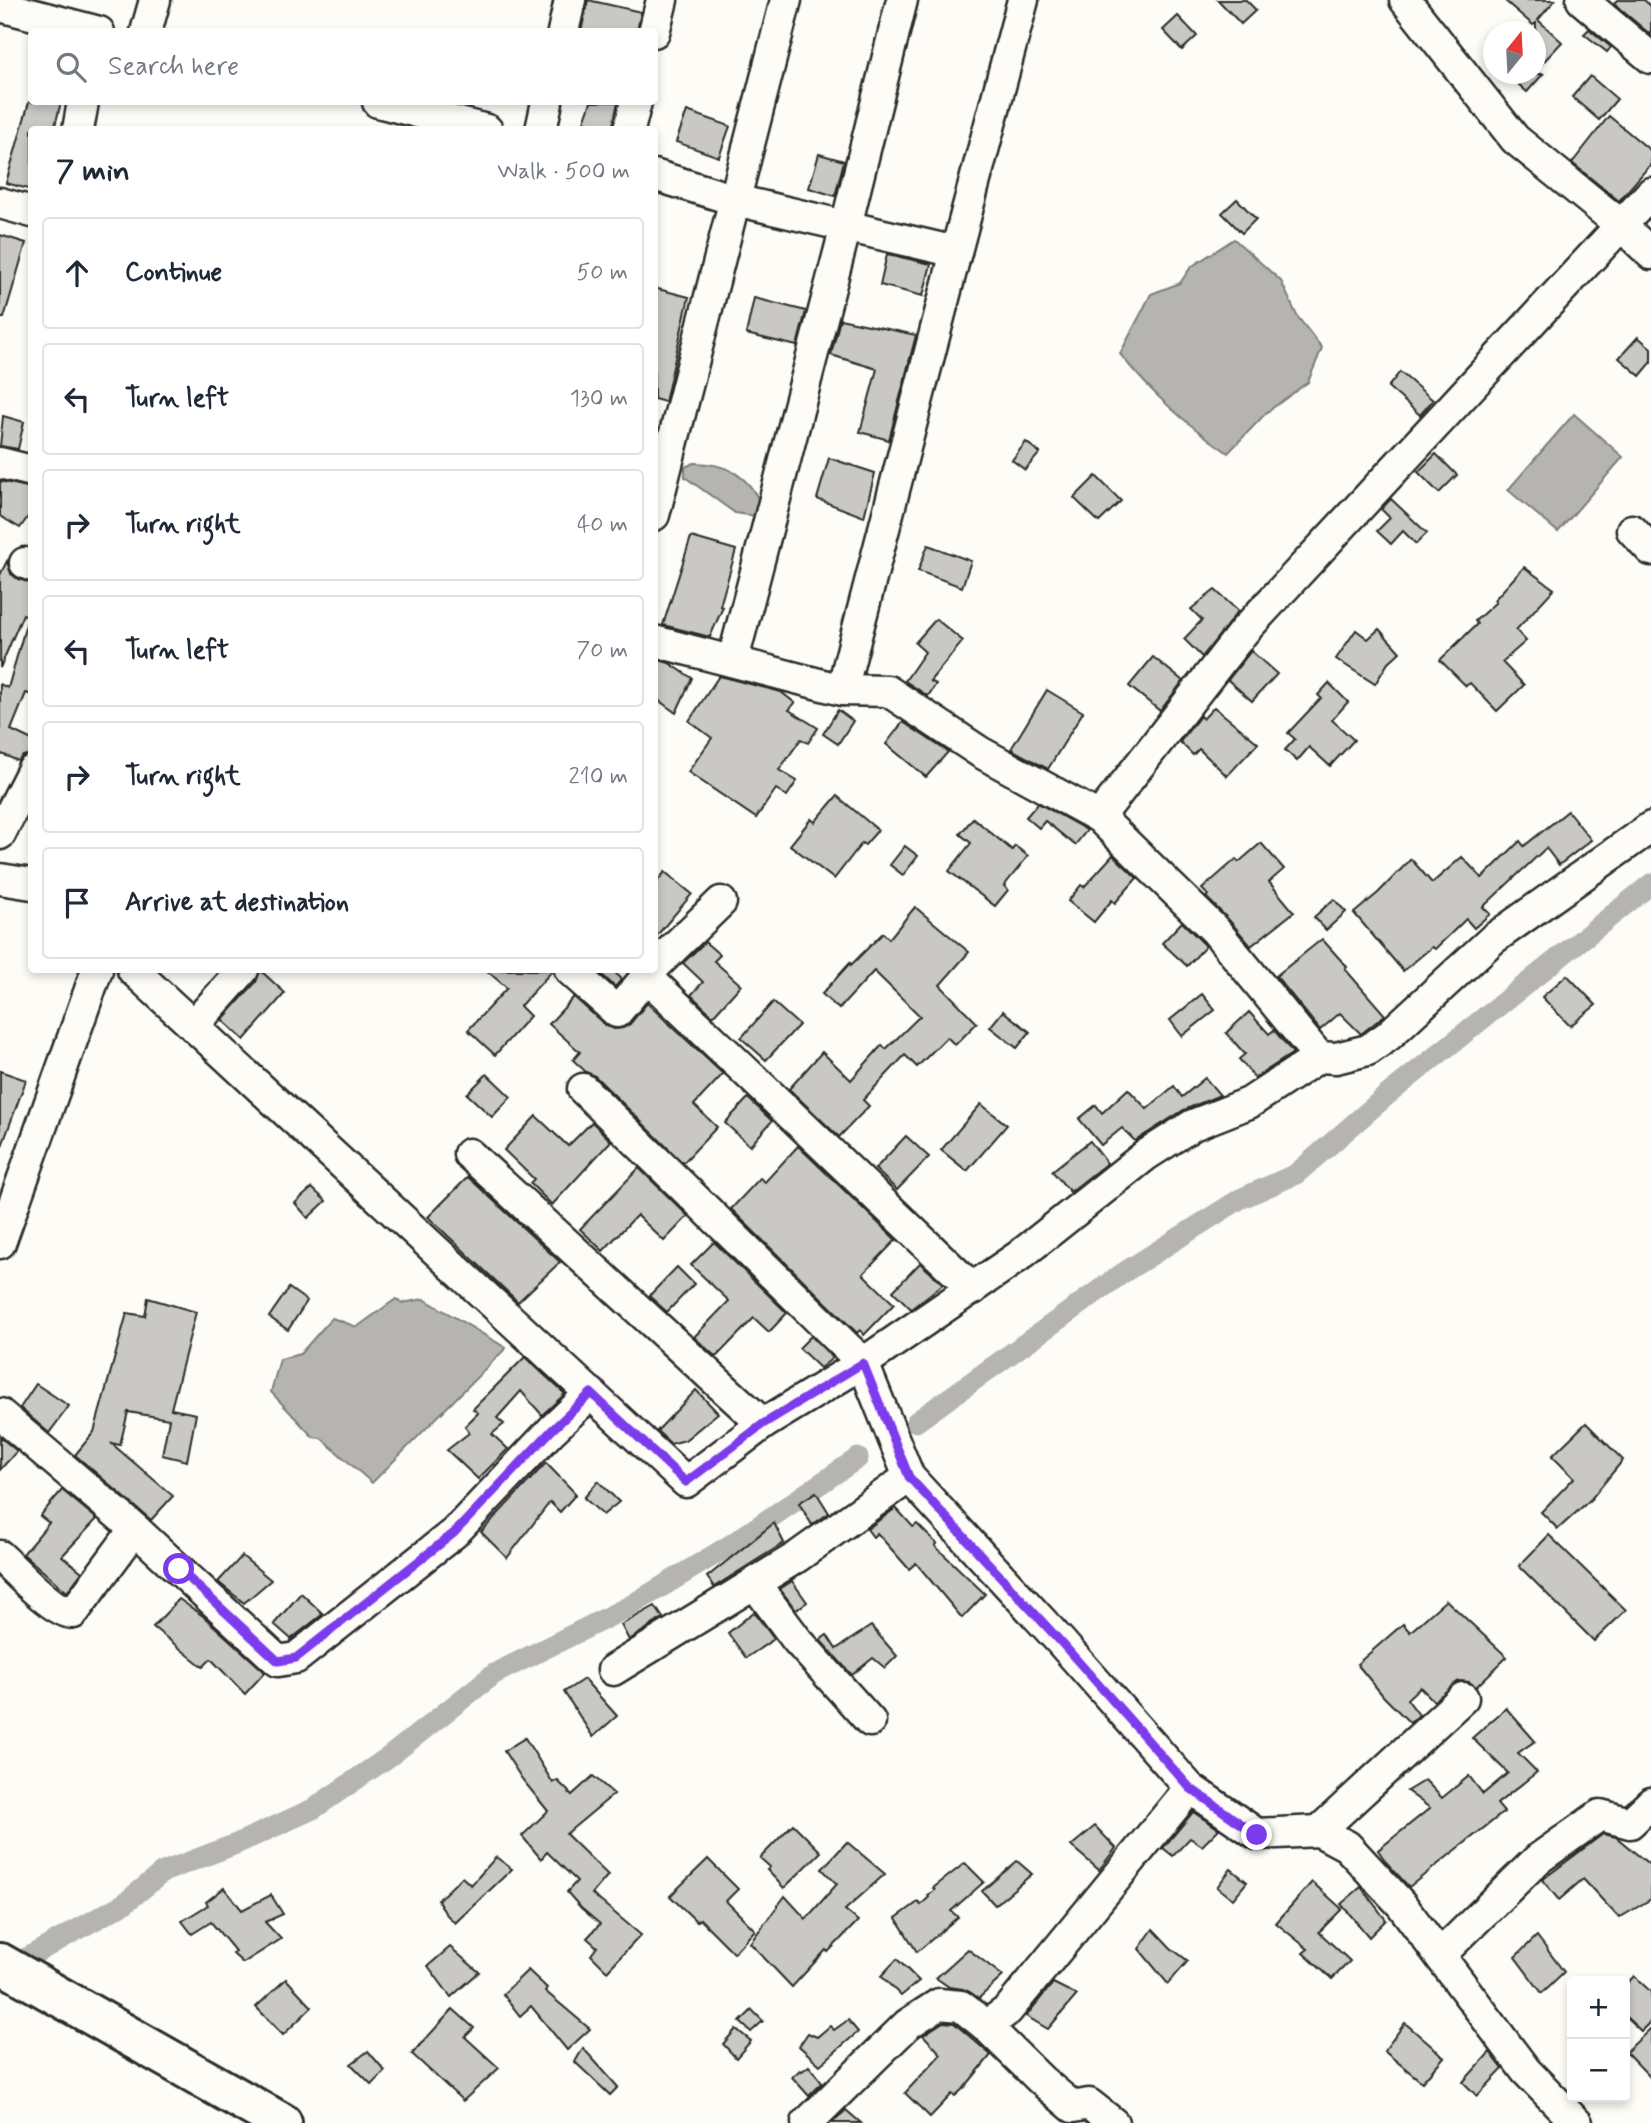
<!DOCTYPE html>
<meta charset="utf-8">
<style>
body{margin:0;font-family:Mynerve,sans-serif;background:#f6f6f7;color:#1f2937}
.controls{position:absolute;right:21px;bottom:21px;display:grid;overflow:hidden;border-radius:7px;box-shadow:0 4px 10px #0003}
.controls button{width:63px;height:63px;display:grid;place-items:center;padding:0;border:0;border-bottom:2px solid #e0e1e3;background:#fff;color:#1f2937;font:35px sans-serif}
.compass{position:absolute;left:1483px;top:21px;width:63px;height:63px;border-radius:50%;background:#fff;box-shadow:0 4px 10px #0003;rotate:18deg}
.stop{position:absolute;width:21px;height:21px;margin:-16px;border:5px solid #7c3aed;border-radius:50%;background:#fff}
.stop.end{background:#7c3aed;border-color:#fff;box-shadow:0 2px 7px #0008}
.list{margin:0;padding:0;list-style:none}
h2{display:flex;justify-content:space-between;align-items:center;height:91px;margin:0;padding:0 28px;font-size:30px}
h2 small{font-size:23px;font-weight:400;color:#747a83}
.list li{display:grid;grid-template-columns:46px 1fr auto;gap:21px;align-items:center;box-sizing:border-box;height:112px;margin:0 14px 14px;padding:0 14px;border:2px solid #e0e1e3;border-radius:7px}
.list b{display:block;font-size:26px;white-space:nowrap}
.list em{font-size:23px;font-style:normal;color:#747a83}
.icon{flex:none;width:38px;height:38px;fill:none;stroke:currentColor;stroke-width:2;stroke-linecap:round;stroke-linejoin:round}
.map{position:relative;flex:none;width:1651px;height:2123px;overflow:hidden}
.search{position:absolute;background:#fff;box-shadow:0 4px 10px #0003;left:28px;top:28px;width:630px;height:77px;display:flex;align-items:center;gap:18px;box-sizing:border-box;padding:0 24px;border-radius:7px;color:#747a83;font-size:26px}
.panel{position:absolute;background:#fff;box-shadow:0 4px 10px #0003;left:28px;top:126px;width:630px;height:847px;border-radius:7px}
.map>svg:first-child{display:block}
.water{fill:#b5b4b1;stroke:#7e7d7b;stroke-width:2}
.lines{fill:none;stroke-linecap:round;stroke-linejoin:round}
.canal{stroke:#b5b4b1;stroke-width:21}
.building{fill:#c9c8c4;stroke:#2b2b2b;stroke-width:2}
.minor-casing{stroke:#2b2b2b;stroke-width:35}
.major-casing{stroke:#2b2b2b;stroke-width:44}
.minor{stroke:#fdfcf7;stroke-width:30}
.major{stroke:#fdfcf7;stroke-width:38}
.route{stroke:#7c3aed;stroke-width:9}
</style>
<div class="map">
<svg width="1651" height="2123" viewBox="0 0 1651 2123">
<rect width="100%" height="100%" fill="#fdfcf7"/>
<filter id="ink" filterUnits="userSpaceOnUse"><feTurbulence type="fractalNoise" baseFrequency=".0143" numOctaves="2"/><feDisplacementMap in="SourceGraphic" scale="14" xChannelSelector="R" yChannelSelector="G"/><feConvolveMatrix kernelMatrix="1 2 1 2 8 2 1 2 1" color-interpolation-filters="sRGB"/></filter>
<g filter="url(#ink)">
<g class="water">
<path d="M1234 239 1281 281 1297 316 1322 348 1308 382 1267 412 1228 453C1185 423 1153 395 1120 354L1151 294 1180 283 1191 267Z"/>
<polygon points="1574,414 1623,457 1558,532 1508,490"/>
<path d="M694 463C726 463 749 475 761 505L755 516 735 513 685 477V467Z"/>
<polygon points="396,1299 402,1303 424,1299 506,1348 372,1483 321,1438 313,1437 271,1392 280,1359 300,1354 332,1318 357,1327"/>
</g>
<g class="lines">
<g class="canal">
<polyline points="916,1422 1123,1273 1240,1199 1296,1174 1386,1096 1651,884"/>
<polyline points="5,1970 125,1903 163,1872 236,1844 313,1809 390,1756 494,1674 630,1606 732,1544 858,1458"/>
</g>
</g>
<g class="building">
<polygon points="588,0 641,12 637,32 581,32"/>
<polygon points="1218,0 1246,0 1256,10 1241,24"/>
<polygon points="1504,0 1555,0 1538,20 1562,42 1536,70 1536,23 1533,25"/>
<polygon points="1617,0 1644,0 1651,6 1651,35 1614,4"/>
<polygon points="1178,16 1197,36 1182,50 1163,30"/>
<polygon points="1589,29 1611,47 1607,52 1584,34"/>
<polygon points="1507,74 1543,74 1527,92"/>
<polygon points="1590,76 1617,99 1599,120 1572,97"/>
<polygon points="29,102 61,102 54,130 32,130 32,190 6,183"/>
<polygon points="591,102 618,102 612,130 581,130"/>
<polygon points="687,111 730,126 719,157 676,142"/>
<polygon points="1609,116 1651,151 1651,164 1619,201 1572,163"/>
<polygon points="819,154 844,161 835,196 809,188"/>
<polygon points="1237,199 1256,219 1242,233 1222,213"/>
<polygon points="0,235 26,243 4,318 0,318"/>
<polygon points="887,254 931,264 923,296 880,285"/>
<polygon points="654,288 689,297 665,402 654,399"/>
<polygon points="754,298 806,311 797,346 746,334"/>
<polygon points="840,319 916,335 889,440 860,432 877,369 831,355"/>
<polygon points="1638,337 1651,348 1651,363 1640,376 1619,358"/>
<polygon points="1400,372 1433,400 1420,415 1388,387"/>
<polygon points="3,416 24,422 18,449 0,446"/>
<polygon points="1026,442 1040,453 1025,470 1012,460"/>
<polygon points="1436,454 1457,475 1439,493 1418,472"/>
<polygon points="829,458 875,473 864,517 817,499"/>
<polygon points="1096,476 1121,501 1099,522 1074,498"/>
<polygon points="0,481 32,488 32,511 20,528 0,516"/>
<polygon points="1391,499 1427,533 1416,544 1403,531 1391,544 1377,531 1390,518 1381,509"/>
<polygon points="691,537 736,550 720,606 723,607 710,637 663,625"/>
<polygon points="928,545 971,561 962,587 918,571"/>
<polygon points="7,561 11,574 18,579 32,583 32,618 23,614 0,668 0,575"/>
<polygon points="1524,567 1554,589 1516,630 1526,641 1502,662 1524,685 1497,711 1470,683 1466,686 1440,660 1477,624 1475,621 1496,602 1494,600"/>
<polygon points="1215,590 1238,611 1202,657 1184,639 1202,620 1191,609"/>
<polygon points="936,619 963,641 930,681 936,684 928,696 905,681 925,652 915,643"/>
<polygon points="27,621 32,622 32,695 26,693 11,730 32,740 32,754 23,756 18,761 2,754 0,757 0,684 8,688"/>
<polygon points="1379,629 1400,652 1388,663 1375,684 1336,659 1356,630 1368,639"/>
<polygon points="1251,651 1277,674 1252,701 1228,680"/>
<polygon points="1153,657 1183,681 1160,711 1129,686"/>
<polygon points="659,660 669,663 692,678 676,713 654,697 654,666"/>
<polygon points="719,676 781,692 795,703 789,710 818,728 808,743 801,739 779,770 797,781 787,796 776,789 756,818 688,772 712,738 689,721"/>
<polygon points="1329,683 1348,702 1332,720 1354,740 1330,766 1309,747 1297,761 1285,750 1295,739 1288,733 1321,698 1318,695"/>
<polygon points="1047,690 1083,712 1048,769 1011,749"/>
<polygon points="1214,707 1258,743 1227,776 1199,749 1193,755 1180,742 1200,716 1203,719"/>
<polygon points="838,710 853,721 838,744 823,734"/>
<polygon points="903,722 948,752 926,777 886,744"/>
<polygon points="837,796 878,830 865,845 862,843 834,879 790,845 811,819 815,822"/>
<polygon points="1038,803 1087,830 1075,845 1045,821 1039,828 1026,817"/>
<polygon points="1568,811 1591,840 1559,865 1546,848 1483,907 1490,914 1474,928 1466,919 1435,949 1432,947 1403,971 1354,913 1378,893 1411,859 1432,883 1462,857 1482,878 1520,841 1524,846"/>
<polygon points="973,818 1012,850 1015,846 1028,856 1004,886 1008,890 995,906 949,871 971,843 960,834"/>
<polygon points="1261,843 1284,869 1269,882 1294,912 1251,946 1228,919 1206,897 1208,895 1202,889 1236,859 1239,862"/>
<polygon points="905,846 918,856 903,875 890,865"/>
<polygon points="1113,855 1137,878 1115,903 1112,900 1094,922 1068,901 1081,885 1084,887"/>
<polygon points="665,872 692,894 654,939 654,885"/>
<polygon points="1334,899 1346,912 1326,930 1314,917"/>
<polygon points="915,907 969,952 940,985 977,1023 955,1045 947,1037 917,1067 905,1055 863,1100 869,1106 839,1137 789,1089 822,1052 851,1080 882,1045 886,1049 920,1016 874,971 839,1009 822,994 850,963 851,965 883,933 889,939"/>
<polygon points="1182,922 1206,946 1187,966 1162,943"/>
<polygon points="1322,939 1347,967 1345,969 1385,1015 1361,1034 1340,1013 1320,1030 1276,976"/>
<polygon points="705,942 720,955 714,961 741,985 713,1016 691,995 703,982 683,963"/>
<polygon points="260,970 285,993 244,1040 222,1020 256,982"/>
<polygon points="486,970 553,970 520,1006 530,1016 495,1055 468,1030 507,988"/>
<polygon points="599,970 612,970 622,979 615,987 598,971"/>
<polygon points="1567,975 1596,1005 1570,1026 1542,997"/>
<polygon points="1202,994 1215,1010 1182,1036 1170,1020"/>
<polygon points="574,997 605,1025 614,1029 623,1028 630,1024 647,1003 723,1074 694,1105 717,1127 683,1163 595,1076 586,1072 573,1060 580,1052 549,1024"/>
<polygon points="773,1002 799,1025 766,1060 741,1038"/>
<polygon points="1003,1011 1030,1032 1017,1048 990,1027"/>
<polygon points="1249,1012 1269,1034 1274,1030 1293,1053 1255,1078 1239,1059 1245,1054 1226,1033"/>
<polygon points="0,1071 26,1080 2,1146 0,1146"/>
<polygon points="487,1074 511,1097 492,1117 467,1094"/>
<polygon points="1205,1078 1220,1095 1184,1110 1135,1141 1122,1128 1101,1145 1079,1119 1096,1105 1102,1113 1128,1089 1147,1109 1174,1086 1182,1097"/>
<polygon points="748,1098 772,1121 750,1146 725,1123"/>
<polygon points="981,1104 1007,1125 967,1171 941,1150"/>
<polygon points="536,1116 568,1146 592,1122 611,1141 552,1205 530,1183 534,1179 504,1150"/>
<polygon points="906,1136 929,1157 897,1190 875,1169"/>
<polygon points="1090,1141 1107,1163 1070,1192 1052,1171"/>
<polygon points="798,1146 896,1240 863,1274 894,1304 864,1335 860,1330 857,1333 731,1209 760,1178 765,1182"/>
<polygon points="639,1168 688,1216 664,1241 637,1215 603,1251 580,1229"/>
<polygon points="468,1177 560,1262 518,1302 428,1217"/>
<polygon points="312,1188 326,1201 308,1218 295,1203"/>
<polygon points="714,1242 787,1313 769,1332 754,1318 716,1357 694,1337 729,1301 691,1265"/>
<polygon points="920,1263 943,1284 911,1309 893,1291"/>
<polygon points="677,1267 694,1284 667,1312 649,1296"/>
<polygon points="289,1288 307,1301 288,1330 269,1317"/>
<polygon points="148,1298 196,1312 171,1409 196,1414 187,1461 162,1455 169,1419 128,1412 120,1445 111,1443 173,1496 151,1520 75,1455 94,1432 127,1313 145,1316"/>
<polygon points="811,1336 833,1358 820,1368 799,1348"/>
<polygon points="525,1357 565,1394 542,1415 521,1391 497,1418 504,1424 492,1434 508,1449 478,1479 447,1450 469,1433 465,1426 478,1413 473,1409"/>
<polygon points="36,1384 69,1406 49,1433 20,1408"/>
<polygon points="696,1390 718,1413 685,1440 671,1444 657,1431"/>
<polygon points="1586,1423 1623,1460 1591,1499 1558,1529 1541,1512 1574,1478 1552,1456"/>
<polygon points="0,1437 17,1451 0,1470"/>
<polygon points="546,1463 576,1494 560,1512 550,1502 507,1558 481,1532"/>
<polygon points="598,1481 619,1502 603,1515 584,1498"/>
<polygon points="62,1490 97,1519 62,1556 82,1572 67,1592 23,1554 49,1523 40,1516"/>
<polygon points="816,1492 829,1513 812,1525 799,1503"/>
<polygon points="896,1508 913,1527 917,1524 937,1544 935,1546 985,1594 962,1618 916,1563 909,1569 877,1533 873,1537 867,1529"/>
<polygon points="774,1523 784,1543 714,1587 707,1577"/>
<polygon points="1549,1535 1626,1610 1594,1641 1519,1566"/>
<polygon points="242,1556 271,1580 244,1603 218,1582"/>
<polygon points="792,1581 807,1602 796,1610 780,1589"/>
<polygon points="301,1593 323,1614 291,1639 274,1624"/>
<polygon points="179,1599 203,1616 265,1672 245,1694 211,1659 203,1667 153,1627"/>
<polygon points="1446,1600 1507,1657 1476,1687 1469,1682 1459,1681 1434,1701 1420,1687 1407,1699 1419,1715 1410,1723 1384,1697 1357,1664 1403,1624 1410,1632"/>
<polygon points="655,1606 663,1618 629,1640 621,1625"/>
<polygon points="754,1612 774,1639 746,1658 728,1633"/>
<polygon points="871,1626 897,1656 885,1668 873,1658 852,1675 820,1640 827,1635 836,1649"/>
<polygon points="584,1679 617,1716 593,1737 564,1692"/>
<polygon points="1506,1708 1535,1741 1518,1753 1537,1772 1497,1804 1504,1812 1409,1887 1386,1862 1378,1850 1430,1808 1407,1791 1425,1780 1442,1798 1469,1776 1483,1794 1508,1773 1472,1738"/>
<polygon points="525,1738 553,1783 557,1780 572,1795 593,1776 614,1794 566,1834 608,1875 592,1894 641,1935 607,1971 591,1955 597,1947 587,1938 600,1924 581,1908 567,1892 577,1881 547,1852 541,1859 522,1836 548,1811 522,1779 504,1751"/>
<polygon points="1193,1812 1219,1829 1202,1846 1190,1838 1173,1856 1163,1848"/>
<polygon points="793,1824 821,1852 784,1888 767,1870 770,1867 760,1858"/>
<polygon points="1095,1826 1116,1848 1099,1870 1071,1846"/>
<polygon points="1603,1834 1616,1837 1651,1866 1651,1899 1619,1918 1583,1879 1559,1900 1542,1880"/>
<polygon points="847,1842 885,1874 845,1910 858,1921 828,1952 826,1950 792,1987 750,1943 785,1896 806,1919 837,1884 822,1869"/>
<polygon points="496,1857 512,1869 455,1923 445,1913 438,1900 462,1877 471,1885"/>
<polygon points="708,1859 738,1889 726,1901 755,1930 734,1953 700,1919 697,1922 670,1896"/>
<polygon points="1017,1861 1032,1874 995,1905 982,1891"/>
<polygon points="965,1863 984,1882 951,1911 958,1917 917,1952 896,1918 918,1902 921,1905 929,1897 928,1895 935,1890 933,1888"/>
<polygon points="1231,1869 1247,1882 1233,1899 1217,1887"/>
<polygon points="1312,1882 1342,1909 1319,1932 1350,1961 1332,1979 1303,1953 1308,1949 1276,1923"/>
<polygon points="1361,1887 1386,1920 1369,1937 1341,1904"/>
<polygon points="224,1888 242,1910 271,1895 283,1914 265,1922 281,1939 243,1963 232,1953 235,1951 211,1922 192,1934 182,1921 208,1905 206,1902"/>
<polygon points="1153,1929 1171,1948 1188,1961 1168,1984 1139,1949"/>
<polygon points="1537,1936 1564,1972 1542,1993 1515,1957"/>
<polygon points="450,1947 479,1972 451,1997 428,1966"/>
<polygon points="968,1949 1003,1976 979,1998 963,1989 949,1987 936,1978"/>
<polygon points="897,1959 919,1981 901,1996 881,1976"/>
<polygon points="528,1970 547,1988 545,1991 590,2029 567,2050 531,2006 520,2016 503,1994"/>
<polygon points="1634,1976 1651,1992 1651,2021 1641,2031 1625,2016 1625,1986"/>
<polygon points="286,1979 312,2007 283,2035 256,2007"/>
<polygon points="1053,1983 1077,1995 1048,2029 1026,2016"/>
<polygon points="453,2009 474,2028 465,2037 499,2068 463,2101 412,2054"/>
<polygon points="752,2010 763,2021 751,2032 740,2022"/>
<polygon points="848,2020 858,2032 820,2065 799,2046 808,2033 817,2037 830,2026 834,2030"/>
<polygon points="943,2022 954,2023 991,2055 965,2087 955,2096 952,2094 930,2117 905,2093 941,2054 923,2035"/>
<polygon points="1405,2023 1444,2057 1422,2082 1384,2051"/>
<polygon points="1651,2028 1651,2078 1626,2052"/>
<polygon points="736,2029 751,2041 736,2058 723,2044"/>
<polygon points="583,2048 618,2087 610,2095 575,2062"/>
<polygon points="368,2051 385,2071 372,2085 351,2064"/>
<polygon points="1490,2052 1503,2069 1477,2096 1463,2082"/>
<polygon points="809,2066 822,2083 809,2096 792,2077 800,2070 802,2071"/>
<polygon points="846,2110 861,2123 832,2123"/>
</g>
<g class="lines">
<g class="minor-casing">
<g id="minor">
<polyline points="1405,0 1515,139 1622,226 1651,254"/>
<polyline points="1582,0 1651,58"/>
<polyline points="0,6 99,32"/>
<polyline points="146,32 155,0"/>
<polyline points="563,32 570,0"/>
<polyline points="654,32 662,0"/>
<polyline points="378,102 487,130"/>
<polyline points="78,130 83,102"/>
<polyline points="541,130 547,102"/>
<polyline points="629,130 636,102"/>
<polyline points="654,175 735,200 956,252 1023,0"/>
<polyline points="0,203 32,212"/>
<polyline points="0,463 32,471"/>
<polyline points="654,515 786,0"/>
<polyline points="1632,530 1651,550"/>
<polyline points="25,563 32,566"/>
<polyline points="654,641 842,690 956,252"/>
<polyline points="733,660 846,226 902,0"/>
<polyline points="1099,817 1244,631 1651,193"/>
<polyline points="0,834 32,771"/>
<polyline points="0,879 32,884"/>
<polyline points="654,967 721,902"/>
<polyline points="133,970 686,1482 763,1424 863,1363 1019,1256 1146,1155 1193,1125 1249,1103 1319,1057 1215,930 1099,817 980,752 888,691 842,690"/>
<polyline points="570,970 617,1012 652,970"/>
<polyline points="646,976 973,1289"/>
<polyline points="194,1025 243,970"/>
<polyline points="1319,1057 1336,1058 1368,1050 1388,1036 1493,939 1651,827"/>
<polyline points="583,1089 863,1363 909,1477 1060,1641 1190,1788 1257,1834 1319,1831 1347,1846 1401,1904 1526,2071 1577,2123"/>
<polyline points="469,1154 763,1424"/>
<polyline points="0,1243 97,970"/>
<polyline points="0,1414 135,1529 278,1661 296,1658 454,1533 552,1430 591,1393"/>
<path d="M0 1556C15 1570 54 1613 73 1613L135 1529"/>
<polyline points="755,1584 797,1640 870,1721"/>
<polyline points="613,1670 797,1557 909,1477"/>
<polyline points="1319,1831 1463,1698"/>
<polyline points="1440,1955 1538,1859 1600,1815 1630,1823 1651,1803"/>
<polyline points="986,2026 1041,2080 1073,2107 1089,2104 1113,2123"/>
<polyline points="807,2123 908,2024 939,2004 961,2006 986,2026 1008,2010 1190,1788"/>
</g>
</g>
<g class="major-casing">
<polyline id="major" points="0,1963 282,2123"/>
</g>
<use href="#minor" class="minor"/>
<use href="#major" class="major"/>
</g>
</g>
<g class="lines" filter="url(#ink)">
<polyline class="route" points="179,1569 278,1661 296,1658 454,1533 552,1430 591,1393 686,1482 763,1424 863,1363 909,1477 1060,1641 1190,1788 1257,1835"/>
</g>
</svg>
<div class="controls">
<button>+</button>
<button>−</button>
</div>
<svg class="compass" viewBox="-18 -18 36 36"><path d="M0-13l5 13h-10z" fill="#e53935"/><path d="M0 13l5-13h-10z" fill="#747a83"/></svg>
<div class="stop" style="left:179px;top:1569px"></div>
<div class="stop end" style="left:1257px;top:1835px"></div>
<div class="search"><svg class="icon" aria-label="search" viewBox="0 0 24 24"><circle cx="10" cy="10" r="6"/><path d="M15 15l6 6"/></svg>Search here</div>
<section class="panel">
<h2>7 min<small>Walk · 500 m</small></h2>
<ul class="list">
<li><svg class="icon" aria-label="ahead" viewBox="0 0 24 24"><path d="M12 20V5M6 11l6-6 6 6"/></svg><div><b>Continue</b></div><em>50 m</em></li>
<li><svg class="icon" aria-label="left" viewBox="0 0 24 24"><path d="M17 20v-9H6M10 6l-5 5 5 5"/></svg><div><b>Turn left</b></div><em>130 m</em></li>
<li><svg class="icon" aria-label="right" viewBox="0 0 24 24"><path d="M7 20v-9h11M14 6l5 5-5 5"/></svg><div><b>Turn right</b></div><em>40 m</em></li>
<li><svg class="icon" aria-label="left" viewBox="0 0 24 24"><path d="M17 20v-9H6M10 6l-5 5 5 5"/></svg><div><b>Turn left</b></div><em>70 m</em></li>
<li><svg class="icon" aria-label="right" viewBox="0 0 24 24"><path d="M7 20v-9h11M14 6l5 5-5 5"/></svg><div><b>Turn right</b></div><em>210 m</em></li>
<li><svg class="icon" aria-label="arrive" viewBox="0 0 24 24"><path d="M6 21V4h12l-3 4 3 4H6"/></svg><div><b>Arrive at destination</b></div></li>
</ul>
</section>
</div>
